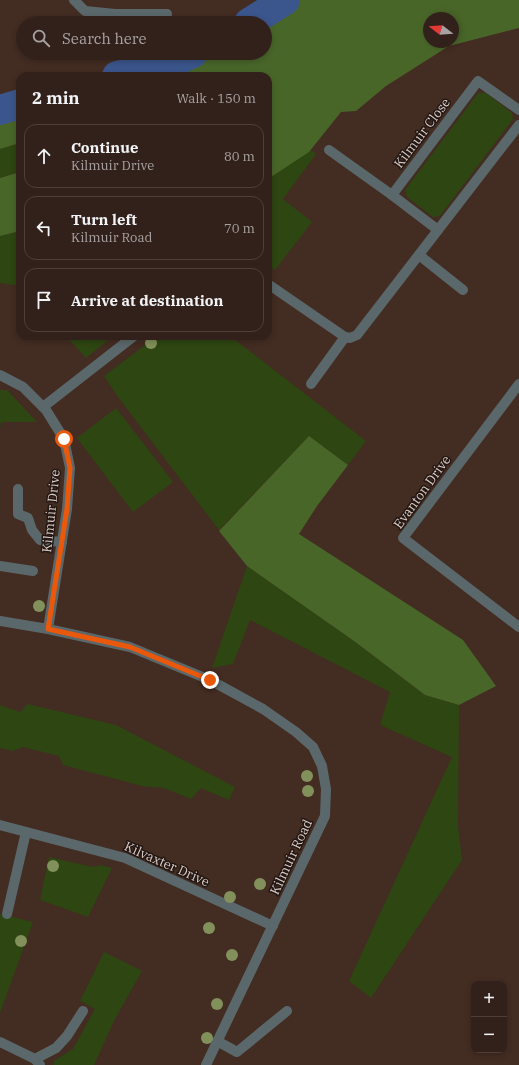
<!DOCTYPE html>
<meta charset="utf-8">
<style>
body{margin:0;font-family:"IBM Plex Serif",serif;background:#3d2e27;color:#f1f3f6}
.controls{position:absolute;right:12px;bottom:12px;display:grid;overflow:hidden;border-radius:8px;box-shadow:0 2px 6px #0003}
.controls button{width:36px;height:36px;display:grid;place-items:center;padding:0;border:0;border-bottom:1px solid #4d3e39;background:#32211a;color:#f1f3f6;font:20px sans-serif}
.compass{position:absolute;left:423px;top:12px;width:36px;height:36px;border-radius:50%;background:#32211a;box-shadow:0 2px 6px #0003;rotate:287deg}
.stop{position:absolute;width:12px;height:12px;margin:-9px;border:3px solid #ea580c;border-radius:50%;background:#fff}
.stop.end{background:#ea580c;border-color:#fff;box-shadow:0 1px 4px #0008}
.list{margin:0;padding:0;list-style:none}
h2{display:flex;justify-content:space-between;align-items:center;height:52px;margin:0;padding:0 16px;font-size:17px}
h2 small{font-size:13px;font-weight:400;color:#a8a3a2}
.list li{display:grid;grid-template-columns:26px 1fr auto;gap:12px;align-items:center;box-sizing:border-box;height:64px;margin:0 8px 8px;padding:0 8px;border:1px solid #4d3e39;border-radius:12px}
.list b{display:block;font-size:15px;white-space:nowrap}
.list p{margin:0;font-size:13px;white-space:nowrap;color:#a8a3a2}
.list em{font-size:13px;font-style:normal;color:#a8a3a2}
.icon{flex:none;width:22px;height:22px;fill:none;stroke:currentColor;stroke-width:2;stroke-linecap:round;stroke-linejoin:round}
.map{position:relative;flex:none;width:519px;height:1065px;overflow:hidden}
.search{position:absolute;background:#32211a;box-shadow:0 2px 6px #0003;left:16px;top:16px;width:256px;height:44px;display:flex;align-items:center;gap:10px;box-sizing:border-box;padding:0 14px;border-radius:22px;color:#a8a3a2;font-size:15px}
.panel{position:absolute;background:#32211a;box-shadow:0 2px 6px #0003;left:16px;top:72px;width:256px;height:268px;border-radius:12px}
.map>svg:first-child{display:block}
.green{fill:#2e4611}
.forest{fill:#496629;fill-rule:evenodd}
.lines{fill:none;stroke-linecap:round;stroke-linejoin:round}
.river{stroke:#3b568c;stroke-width:30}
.minor{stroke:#5b686b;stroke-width:10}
.tree{fill:#82905b}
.route{stroke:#ea580c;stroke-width:5}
.labels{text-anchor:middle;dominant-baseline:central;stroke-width:3;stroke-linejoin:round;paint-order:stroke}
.street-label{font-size:13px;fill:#decec8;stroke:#221713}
</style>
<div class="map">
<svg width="519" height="1065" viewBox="0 0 519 1065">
<rect width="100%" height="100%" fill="#432c22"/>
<g class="green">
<polygon points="478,93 486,93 512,113 513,119 440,216 433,217 407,197 405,190"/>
<polygon points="20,143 20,172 0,178 0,149"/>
<polygon points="310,150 316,154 283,199 312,222 275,270 268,265 268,179"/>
<polygon points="20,231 20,286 0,283 0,236"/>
<polygon points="66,336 113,336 86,358"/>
<polygon points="157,336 230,336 366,441 348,465 309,436 219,530 118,397 104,376"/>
<polygon points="0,390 7,390 37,422 1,422 0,428"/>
<polygon points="116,408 173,482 133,512 77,438"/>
<polygon points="247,566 354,641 425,695 459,705 458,826 462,860 371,998 349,981 452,757 380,725 390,692 250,620 233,664 212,668"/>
<polygon points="28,704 116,725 235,787 229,800 201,788 191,799 164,788 142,786 63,765 59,756 23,747 13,751 0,748 0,705 20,712"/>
<polygon points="49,857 93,867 101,865 112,868 88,917 40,900"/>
<polygon points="0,914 33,922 0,1013"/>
<polygon points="104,952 142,971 115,1019 94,1065 54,1065 54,1061 73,1049 95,1009 80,1001"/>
</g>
<g class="forest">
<path d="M263 0H519V28L449 46 386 86 356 111 341 112 309 152 268 179V76H90L171 59 180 53H265V23H227ZM429 18H453V42H429Z"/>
<polygon points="20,91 20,143 0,149 0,95"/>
<polygon points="20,172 20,231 0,236 0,178"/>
<polygon points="309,436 348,465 317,506 299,534 463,640 496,686 459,705 425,695 354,641 247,566 219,531"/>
</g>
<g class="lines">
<g class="river">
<polyline points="249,23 285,0"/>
<polyline points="117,76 175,61 193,53"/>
<polyline points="0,110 20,104"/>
</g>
<g class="minor">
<polyline points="74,0 85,11 115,14 167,14"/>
<polyline points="329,150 392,195"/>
<polyline points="438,230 392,195 478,81 519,110"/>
<polyline points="419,255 463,290"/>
<polyline points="268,284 345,337 350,338 357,335 519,125"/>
<polyline points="0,375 23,387 46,410 64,439 70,468 67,509 48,629"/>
<polyline points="311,384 345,337"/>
<polyline points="519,384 403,538 519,627"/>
<polyline points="43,407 134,336"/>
<polyline points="18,489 18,514 28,518 32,530 40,540 62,542"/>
<polyline points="0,566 33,571"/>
<polyline points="0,621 48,629 130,647 210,680 263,709 296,732 313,747 322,766 326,789 325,816 206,1065"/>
<polyline points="0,825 125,858 273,926"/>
<polyline points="7,914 26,832"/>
<polyline points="217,1041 237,1052 287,1011"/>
<polyline points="0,1042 35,1059 40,1065"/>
<polyline points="35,1059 56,1048 67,1036 83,1011"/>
</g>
</g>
<g class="tree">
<circle cx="151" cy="343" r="6"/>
<circle cx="39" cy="606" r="6"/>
<circle cx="307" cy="776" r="6"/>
<circle cx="308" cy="791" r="6"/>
<circle cx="53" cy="866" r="6"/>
<circle cx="260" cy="884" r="6"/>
<circle cx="230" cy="897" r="6"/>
<circle cx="209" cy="928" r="6"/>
<circle cx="21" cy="941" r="6"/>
<circle cx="232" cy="955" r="6"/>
<circle cx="217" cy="1004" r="6"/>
<circle cx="207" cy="1038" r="6"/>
</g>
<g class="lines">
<polyline class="route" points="64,439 70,468 67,509 48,629 130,647 210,680"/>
</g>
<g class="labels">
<g class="street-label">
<text transform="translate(422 133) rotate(-53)">Kilmuir Close</text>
<text transform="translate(422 492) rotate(-54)">Evanton Drive</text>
<text transform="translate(51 511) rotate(-84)">Kilmuir Drive</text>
<text transform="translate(291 857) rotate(-65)">Kilmuir Road</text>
<text transform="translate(167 864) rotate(24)">Kilvaxter Drive</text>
</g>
</g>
</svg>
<div class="controls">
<button>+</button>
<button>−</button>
</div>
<svg class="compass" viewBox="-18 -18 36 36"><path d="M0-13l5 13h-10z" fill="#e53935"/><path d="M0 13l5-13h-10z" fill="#a8a3a2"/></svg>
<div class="stop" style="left:64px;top:439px"></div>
<div class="stop end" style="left:210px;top:680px"></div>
<div class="search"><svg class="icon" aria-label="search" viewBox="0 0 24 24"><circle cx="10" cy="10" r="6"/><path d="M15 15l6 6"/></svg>Search here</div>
<section class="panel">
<h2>2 min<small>Walk · 150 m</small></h2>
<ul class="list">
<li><svg class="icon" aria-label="ahead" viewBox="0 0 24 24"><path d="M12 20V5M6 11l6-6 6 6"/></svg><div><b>Continue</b><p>Kilmuir Drive</p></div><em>80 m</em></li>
<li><svg class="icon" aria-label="left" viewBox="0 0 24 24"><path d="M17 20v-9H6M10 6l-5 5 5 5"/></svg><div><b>Turn left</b><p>Kilmuir Road</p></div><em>70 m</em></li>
<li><svg class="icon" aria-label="arrive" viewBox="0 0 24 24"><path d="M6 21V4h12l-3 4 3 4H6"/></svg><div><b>Arrive at destination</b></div></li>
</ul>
</section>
</div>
